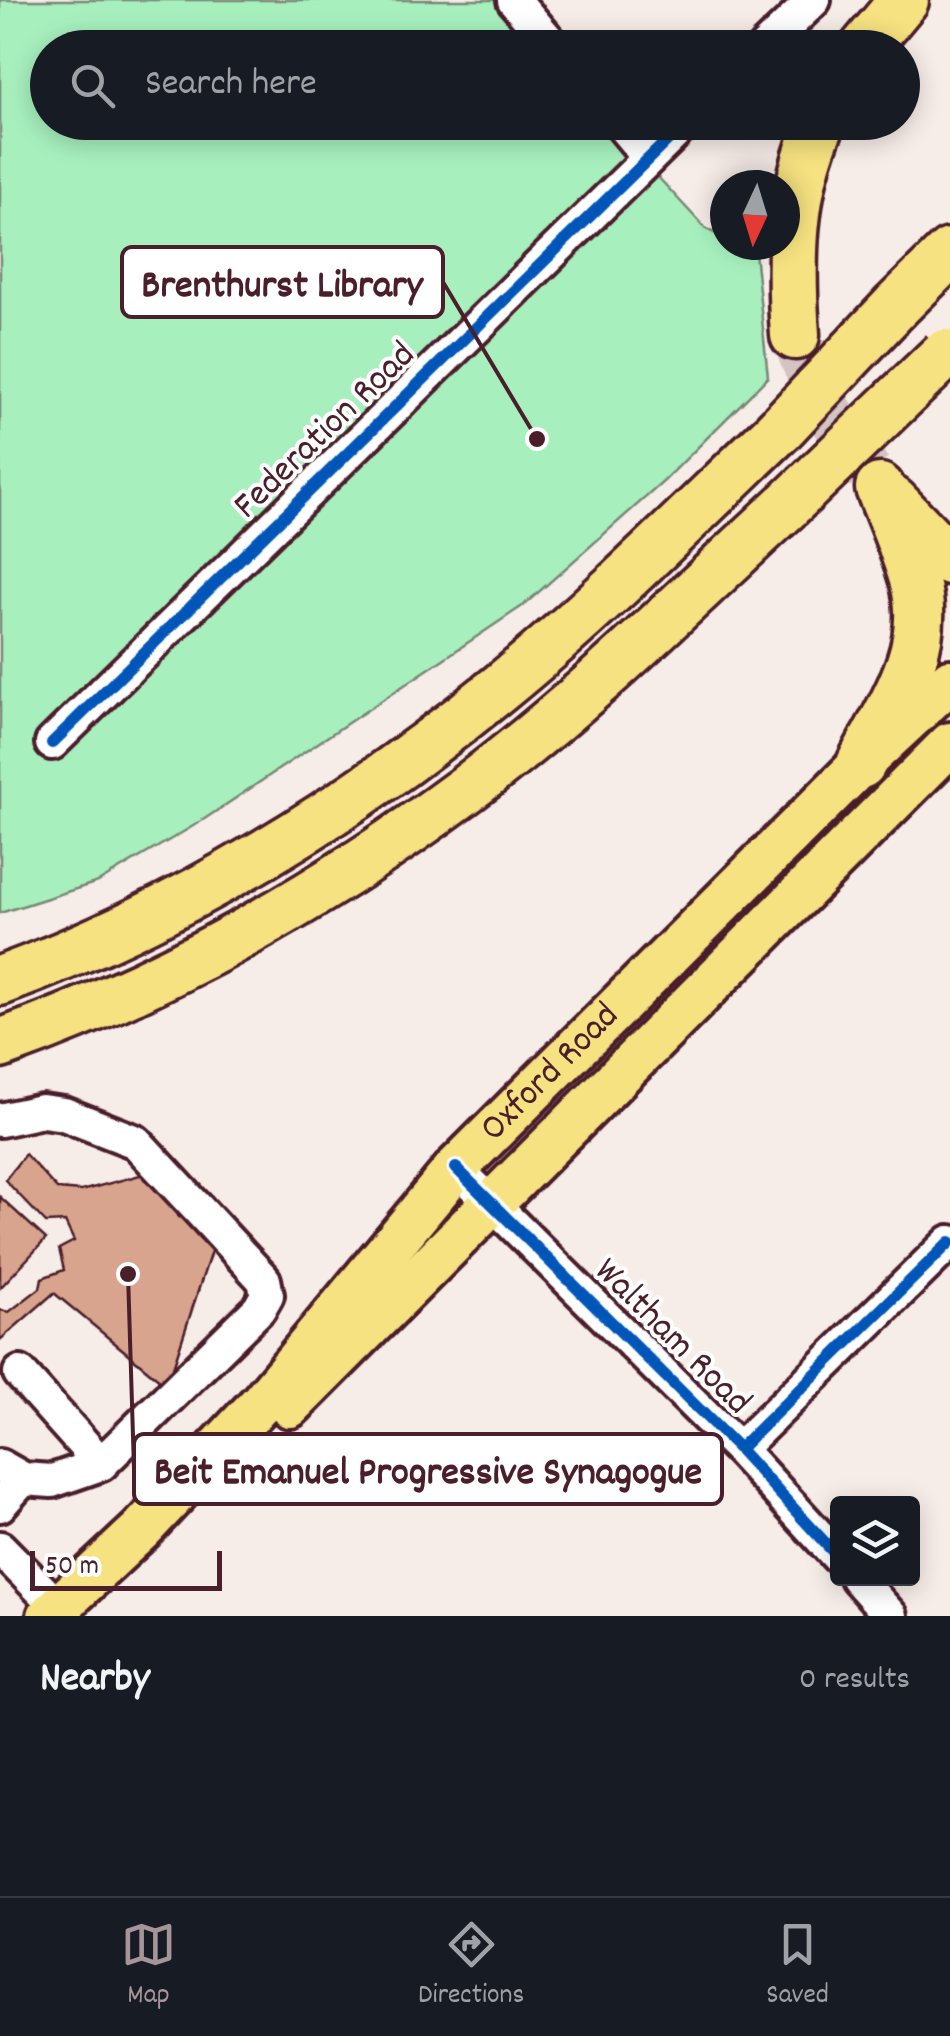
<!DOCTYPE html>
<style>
body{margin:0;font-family:Dekko,sans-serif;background:#242831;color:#f1f3f6}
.controls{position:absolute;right:30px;bottom:30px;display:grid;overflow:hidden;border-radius:10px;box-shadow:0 5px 25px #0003}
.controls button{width:90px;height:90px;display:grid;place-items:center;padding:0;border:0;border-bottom:2px solid #363941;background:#171b24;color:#f1f3f6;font:50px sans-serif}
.compass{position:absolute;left:710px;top:170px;width:90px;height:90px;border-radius:50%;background:#171b24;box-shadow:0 5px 25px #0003;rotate:184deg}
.scale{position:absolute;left:30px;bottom:25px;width:192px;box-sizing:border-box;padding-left:10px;border:5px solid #4a1f2b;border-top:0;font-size:28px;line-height:35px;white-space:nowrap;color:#4a1f2b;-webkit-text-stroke:8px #fff;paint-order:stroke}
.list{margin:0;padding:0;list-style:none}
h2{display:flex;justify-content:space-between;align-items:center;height:130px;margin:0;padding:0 40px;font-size:42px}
h2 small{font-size:32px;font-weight:400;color:#9ea1a6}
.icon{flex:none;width:55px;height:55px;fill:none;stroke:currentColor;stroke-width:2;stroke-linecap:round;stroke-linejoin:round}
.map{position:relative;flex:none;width:950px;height:1616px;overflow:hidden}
.search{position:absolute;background:#171b24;box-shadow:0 5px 25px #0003;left:30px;right:30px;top:30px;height:110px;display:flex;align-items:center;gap:25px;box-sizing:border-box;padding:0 35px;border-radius:55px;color:#9ea1a6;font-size:38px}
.sheet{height:280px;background:#171b24}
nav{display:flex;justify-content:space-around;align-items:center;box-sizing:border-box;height:140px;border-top:2px solid #363941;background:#171b24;font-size:28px;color:#9ea1a6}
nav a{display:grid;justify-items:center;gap:5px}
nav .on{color:#a6949b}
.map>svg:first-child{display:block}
.green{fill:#a7f0be;stroke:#788874;stroke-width:2.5}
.building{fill:#d8a48d;stroke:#4a1f2b;stroke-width:2.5}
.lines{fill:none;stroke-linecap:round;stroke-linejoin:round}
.highway-tunnel{stroke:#d4c4c2;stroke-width:48;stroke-dasharray:48 24;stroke-linecap:butt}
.minor-casing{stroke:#4a1f2b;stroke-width:40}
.major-casing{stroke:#4a1f2b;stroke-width:50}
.highway-casing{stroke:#4a1f2b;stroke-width:55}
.minor{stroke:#fff;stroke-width:32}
.major{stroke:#f6e281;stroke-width:42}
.highway{stroke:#f6e281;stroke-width:48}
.highway-bridge-casing{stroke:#4a1f2b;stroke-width:55;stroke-linecap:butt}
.highway-bridge{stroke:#f6e281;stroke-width:48}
.cycleway-casing{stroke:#fff;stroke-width:19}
.cycleway{stroke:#0057b8;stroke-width:12}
.labels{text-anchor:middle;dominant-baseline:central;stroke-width:8;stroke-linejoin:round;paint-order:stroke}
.street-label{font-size:38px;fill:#4a1f2b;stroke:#fff}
.leader{fill:none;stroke:#4a1f2b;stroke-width:4}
.callout-dot{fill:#4a1f2b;stroke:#fff;stroke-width:4}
.callout{fill:#fff;stroke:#4a1f2b;stroke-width:4}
.callout-label{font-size:40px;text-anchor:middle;font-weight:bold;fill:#4a1f2b}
</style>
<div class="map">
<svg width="950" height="1616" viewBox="0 0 950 1616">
<rect width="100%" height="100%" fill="#f7ede8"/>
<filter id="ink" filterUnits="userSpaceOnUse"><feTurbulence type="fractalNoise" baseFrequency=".01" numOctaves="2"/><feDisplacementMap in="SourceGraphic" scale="20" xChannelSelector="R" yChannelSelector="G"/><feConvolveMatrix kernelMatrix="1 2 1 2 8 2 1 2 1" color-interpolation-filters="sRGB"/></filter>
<g filter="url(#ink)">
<polygon class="green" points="0,0 495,0 539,47 48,48 48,122 608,123 706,229 725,238 725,245 740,245 755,252 768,377 664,481 524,605 200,822 98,882 0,913"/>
<g class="building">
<polygon points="25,1154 57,1189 81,1191 151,1172 177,1192 178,1217 197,1220 197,1234 216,1236 167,1386 54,1293 0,1340 0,1310 9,1312 40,1288 42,1278 64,1270 59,1249 74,1241 65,1222 46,1223 5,1180"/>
<polygon points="0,1197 46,1239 0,1288"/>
</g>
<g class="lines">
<path class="highway-tunnel" d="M795 335C813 386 836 429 869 472"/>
<g class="minor-casing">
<g id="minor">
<polyline points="514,0 555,48"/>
<polyline points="764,48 814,0"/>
<polyline points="619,122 649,158"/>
<polyline points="52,743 686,122"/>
<polyline points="0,1120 42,1111 64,1114 136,1142 264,1280 267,1295 259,1309 101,1464 52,1481 23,1479 0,1466"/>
<polyline points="456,1168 739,1449 838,1557"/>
<polyline points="20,1373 101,1464"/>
<polyline points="739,1449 950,1242"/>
<polyline points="0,1505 23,1479"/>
<polyline points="0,1548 67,1616"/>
<polyline points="857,1578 891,1616"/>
</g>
</g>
<g class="major-casing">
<g id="major">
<polyline points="290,1406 950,744"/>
<path id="s1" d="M49 1616 141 1530 262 1402 456 1168 861 764 950 681"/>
</g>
</g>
<g class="highway-casing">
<g id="highway">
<polyline points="864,48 904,0"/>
<polyline points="896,306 950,253"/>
<path d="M795 335C790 262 790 190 821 122"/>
<polyline points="893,501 950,560"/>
<path d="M861 764C890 708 933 649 915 583 906 551 892 519 880 488"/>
<path d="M0 981C181 914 351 810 500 688 598 608 687 518 778 431"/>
<path d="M0 1044C167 984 323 896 464 791 580 705 683 602 788 505"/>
</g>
</g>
<use href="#minor" class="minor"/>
<use href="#major" class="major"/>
<use href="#highway" class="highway"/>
<g class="highway-bridge-casing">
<g id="highway-bridge">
<polyline points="778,431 896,306"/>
<polyline points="788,505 945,354"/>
</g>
</g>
<use href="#highway-bridge" class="highway-bridge"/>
<g class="cycleway-casing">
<g id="cycleway">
<polyline points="52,743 686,122"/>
<polyline points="456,1168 739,1449 838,1557"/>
<polyline points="739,1449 950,1242"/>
</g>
</g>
<use href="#cycleway" class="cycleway"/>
</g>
</g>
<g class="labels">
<g class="street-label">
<text transform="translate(326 432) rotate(-44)">Federation Road</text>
<text stroke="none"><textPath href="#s1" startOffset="740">Oxford Road</textPath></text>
<text transform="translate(671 1338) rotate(45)">Waltham Road</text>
</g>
</g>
<path class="leader" d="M537 439L443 282M128 1274L134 1469"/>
<g class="callout-dot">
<circle cx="537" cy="439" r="10"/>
<circle cx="128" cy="1274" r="10"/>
</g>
<g class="callout">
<rect x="122" y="247" width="321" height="70" rx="10"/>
<rect x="134" y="1434" width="588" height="70" rx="10"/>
</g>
<g class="callout-label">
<text x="282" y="296">Brenthurst Library</text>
<text x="428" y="1483">Beit Emanuel Progressive Synagogue</text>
</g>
</svg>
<div class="controls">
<button><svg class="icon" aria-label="layers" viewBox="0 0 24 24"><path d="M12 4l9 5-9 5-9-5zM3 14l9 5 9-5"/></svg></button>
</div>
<svg class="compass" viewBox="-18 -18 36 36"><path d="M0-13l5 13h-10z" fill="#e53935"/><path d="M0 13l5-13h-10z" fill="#9ea1a6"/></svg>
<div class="scale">50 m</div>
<div class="search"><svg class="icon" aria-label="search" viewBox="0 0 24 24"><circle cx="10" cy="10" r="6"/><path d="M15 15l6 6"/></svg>Search here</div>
</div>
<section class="sheet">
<h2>Nearby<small>0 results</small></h2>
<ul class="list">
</ul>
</section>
<nav>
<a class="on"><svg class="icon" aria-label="map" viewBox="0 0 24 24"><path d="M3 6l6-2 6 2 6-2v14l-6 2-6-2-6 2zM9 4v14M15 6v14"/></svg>Map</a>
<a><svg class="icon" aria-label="directions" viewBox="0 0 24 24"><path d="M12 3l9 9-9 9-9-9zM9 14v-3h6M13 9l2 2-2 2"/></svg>Directions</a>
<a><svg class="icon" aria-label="saved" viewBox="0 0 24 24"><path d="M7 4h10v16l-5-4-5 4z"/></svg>Saved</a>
</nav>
